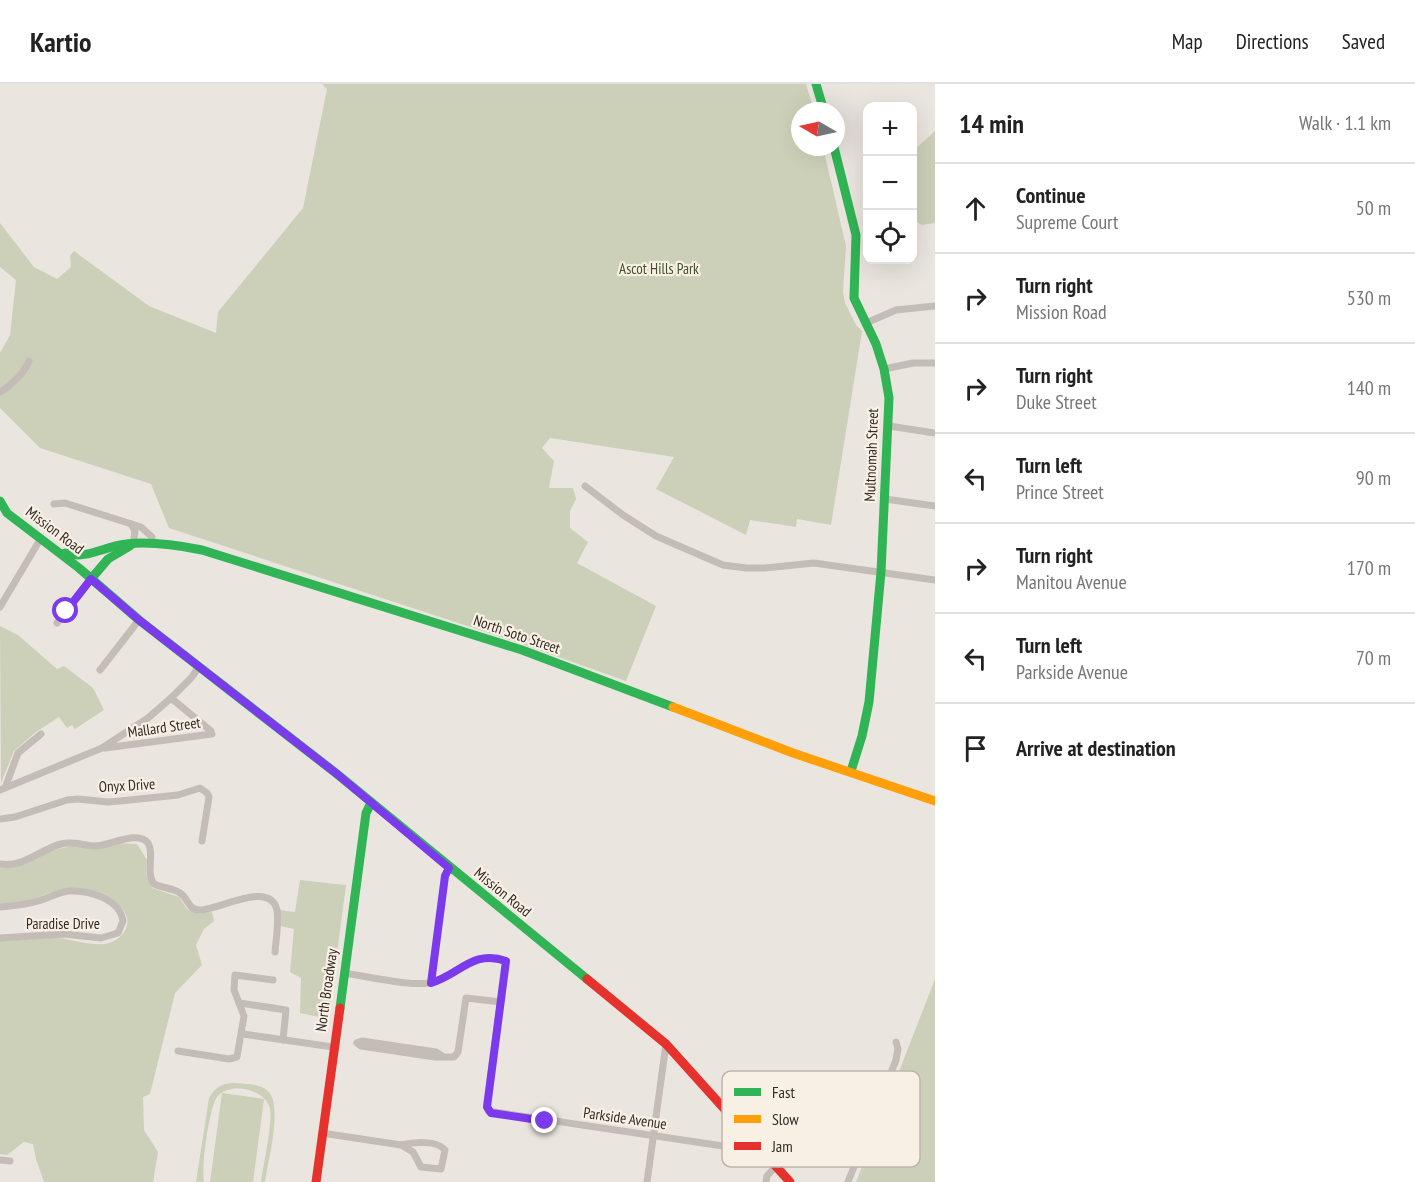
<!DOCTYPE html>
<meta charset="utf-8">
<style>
body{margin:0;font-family:"PT Sans Narrow",sans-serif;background:#f2f2f2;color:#222}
.controls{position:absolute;right:18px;top:18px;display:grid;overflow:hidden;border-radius:12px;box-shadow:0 6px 24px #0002}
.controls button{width:54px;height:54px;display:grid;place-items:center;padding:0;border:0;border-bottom:2px solid #e0e0e0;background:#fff;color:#222;font:30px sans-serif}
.compass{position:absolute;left:791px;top:18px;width:54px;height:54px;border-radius:50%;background:#fff;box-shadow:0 6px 24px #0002;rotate:279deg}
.stop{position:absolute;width:18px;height:18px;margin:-14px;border:4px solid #7c3aed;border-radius:50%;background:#fff}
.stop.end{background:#7c3aed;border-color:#fff;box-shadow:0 2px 6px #0008}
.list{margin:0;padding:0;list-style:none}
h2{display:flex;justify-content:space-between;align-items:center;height:78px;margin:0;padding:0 24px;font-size:26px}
h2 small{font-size:20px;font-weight:400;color:#767676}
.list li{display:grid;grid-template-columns:39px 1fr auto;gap:18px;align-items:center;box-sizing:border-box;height:90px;padding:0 24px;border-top:2px solid #e0e0e0}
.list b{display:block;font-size:22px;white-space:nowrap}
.list p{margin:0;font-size:20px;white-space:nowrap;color:#767676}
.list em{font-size:20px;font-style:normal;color:#767676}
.icon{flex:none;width:33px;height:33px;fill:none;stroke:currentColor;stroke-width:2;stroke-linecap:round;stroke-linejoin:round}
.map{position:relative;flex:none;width:935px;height:1098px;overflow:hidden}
header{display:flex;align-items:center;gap:36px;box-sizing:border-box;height:84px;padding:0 30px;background:#fff;border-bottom:2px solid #e0e0e0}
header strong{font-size:28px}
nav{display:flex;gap:33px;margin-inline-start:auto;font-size:21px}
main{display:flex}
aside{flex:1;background:#fff}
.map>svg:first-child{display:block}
.green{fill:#ccd0b8}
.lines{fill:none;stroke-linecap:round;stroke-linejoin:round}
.street{stroke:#c4bdb7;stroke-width:7}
.fast{stroke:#30b455;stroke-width:9}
.slow{stroke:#ff9f0a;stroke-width:9}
.jam{stroke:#e5322d;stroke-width:9}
.route{stroke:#7c3aed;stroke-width:8}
.labels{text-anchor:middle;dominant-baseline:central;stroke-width:4.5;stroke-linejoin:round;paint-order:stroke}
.park-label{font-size:15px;fill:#44522b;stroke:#f9f0e5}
.street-label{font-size:15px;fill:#342b26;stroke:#f9f0e5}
.key{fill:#f9f0e5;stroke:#beb5ac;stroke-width:1.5}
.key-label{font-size:16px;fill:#342b26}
</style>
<header>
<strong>Kartio</strong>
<nav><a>Map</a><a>Directions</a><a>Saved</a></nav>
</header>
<main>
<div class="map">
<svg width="935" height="1098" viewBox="0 0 935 1098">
<rect width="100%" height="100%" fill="#ebe5df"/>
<g class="green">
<polygon points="322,0 806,0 814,27 800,27 800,63 823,63 846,162 843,208 845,219 856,241 862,247 831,441 797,435 796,443 750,436 746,451 656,405 674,373 550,354 542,364 554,377 549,404 573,404 576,415 570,427 570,444 588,458 577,479 656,522 626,597 519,559 169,444 151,400 40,364 0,324 0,269 10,251 16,196 0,183 0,139 34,183 57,195 71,183 70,172 74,167 149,222 216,249 218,228 303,124 327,5"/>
<polygon points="935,47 935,139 922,141 913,136 913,67"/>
<polygon points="0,542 18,551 57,585 64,582 93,604 104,626 75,645 72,641 67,644 59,633 36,648 14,667 1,699"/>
<path d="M117 759 137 760 147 776 146 790 152 804 179 813 187 825 196 829 212 828 214 837 204 845 196 861 202 881 175 909 150 1010 143 1013 144 1046 158 1068 153 1098H44L36 1075 33 1060 24 1058 7 1071 0 1070V857C19 856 41 852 59 854 75 856 94 863 109 859 115 857 121 853 124 848 140 823 96 805 76 804 59 803 43 812 27 817 19 819 9 819 0 820V783C20 786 36 772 54 766 75 760 96 760 117 759Z"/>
<polygon points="300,796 346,801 329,930 324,934 300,929 301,894 290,888 294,845 280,842 279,826 295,828"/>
<polygon points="935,895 935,1098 856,1098"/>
<path d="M232 999C244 1000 259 999 268 1007 283 1021 268 1078 265 1098H261C263 1082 273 1038 270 1025 266 1005 230 997 217 1013 209 1024 201 1084 204 1098H196L209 1014C215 1004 220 1000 232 999Z"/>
<polygon points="222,1009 264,1015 253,1098 210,1098"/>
</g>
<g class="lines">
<g class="street">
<polyline points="866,239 896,226 935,222"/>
<polyline points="884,285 913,279 935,279"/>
<path d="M0 308C11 302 25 288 29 277"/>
<polyline points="889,342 935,349"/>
<polyline points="585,402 623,431 656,452 723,481 746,484 765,484 814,479 935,496"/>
<polyline points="885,415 935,422"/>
<polyline points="54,420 65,419 141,443 152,453 152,460"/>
<polyline points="131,440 135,447 133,461"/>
<polyline points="0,523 41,454"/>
<polyline points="57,539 91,495"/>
<polyline points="100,586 139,536"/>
<polyline points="105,664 212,650 211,647 171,614"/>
<polyline points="5,704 18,669 41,650"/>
<polyline points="0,706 102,664 148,634 171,614 192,593 199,582"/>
<polyline points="0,735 15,733 67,716 78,715 108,718 120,717 178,711 200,704 207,709 209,713 202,757"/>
<path d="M0 780C23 784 41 765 61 760 73 757 82 761 94 762 107 763 138 745 148 759 155 771 145 788 154 800 162 804 173 804 180 809 189 815 188 826 200 826 217 827 270 795 277 826 279 838 276 855 275 868"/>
<path d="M0 823C13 822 25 821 38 817 48 814 59 808 69 807 89 806 120 815 123 837L118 849 101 854 64 850 0 854"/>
<path d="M344 889C366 892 418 905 437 897 463 888 474 866 506 877L487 1018 488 1027 750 1066 756 1060"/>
<polyline points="431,899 445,791 449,784"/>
<polyline points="240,919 286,926 283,956"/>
<polyline points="243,950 333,963"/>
<polyline points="357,959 361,962 435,973 454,973 458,968 466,914 501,918"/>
<polyline points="357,959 362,957 436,968 441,971"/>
<polyline points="178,967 229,975 237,973 244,932 234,906 235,891 273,896"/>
<path d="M322 1049 401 1061C414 1058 437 1056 445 1066L441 1085 421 1083 413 1068 401 1061"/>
<polyline points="0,1076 10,1077"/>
<polyline points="647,1098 666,960"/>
<polyline points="766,1098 767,1092 776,1082"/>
<polyline points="848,1098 896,976 898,965 896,958"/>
</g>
<g class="fast">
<polyline points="816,0 824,27"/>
<polyline points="834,63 856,151 854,214 876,260 884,285 889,314 881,488 869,618 862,652 851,687"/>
<polyline points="0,417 7,429 79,484 139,536 337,690 587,895"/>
<path d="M65 469C86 476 105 462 126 460 151 457 177 461 202 466L522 566 673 623"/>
<polyline points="91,495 108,475 130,462"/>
<polyline points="340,924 366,729 371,719"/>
</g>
<polyline class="slow" points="673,623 793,669 935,717"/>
<g class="jam">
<polyline points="587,895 666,960 790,1098"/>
<polyline points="316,1098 340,924"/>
</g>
</g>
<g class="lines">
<path class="route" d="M66 527 91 495 139 536 337 690 449 784 445 792 431 899C459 891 473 865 506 877L487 1023 491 1029 545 1037"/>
</g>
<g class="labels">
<g class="park-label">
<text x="659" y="184">Ascot Hills Park</text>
</g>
<g class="street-label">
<text transform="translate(871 371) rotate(-88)">Multnomah Street</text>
<text transform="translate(55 446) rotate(37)">Mission Road</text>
<text transform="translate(517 550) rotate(19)">North Soto Street</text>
<text transform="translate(164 643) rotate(-8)">Mallard Street</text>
<text transform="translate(127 701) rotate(-3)">Onyx Drive</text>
<text transform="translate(503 808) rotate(39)">Mission Road</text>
<text x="63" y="839">Paradise Drive</text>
<text transform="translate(326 906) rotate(-82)">North Broadway</text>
<text transform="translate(625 1034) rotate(8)">Parkside Avenue</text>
</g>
</g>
<rect x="722" y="987" width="198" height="96" rx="9" class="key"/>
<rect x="734" y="1004" width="27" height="8" fill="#30b455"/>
<rect x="734" y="1031" width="27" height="8" fill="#ff9f0a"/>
<rect x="734" y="1058" width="27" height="8" fill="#e5322d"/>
<g class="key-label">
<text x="772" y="1014">Fast</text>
<text x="772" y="1041">Slow</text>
<text x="772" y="1068">Jam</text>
</g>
</svg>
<div class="controls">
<button>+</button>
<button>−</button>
<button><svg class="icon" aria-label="locate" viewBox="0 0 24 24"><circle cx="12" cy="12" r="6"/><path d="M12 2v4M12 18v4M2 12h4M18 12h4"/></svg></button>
</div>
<svg class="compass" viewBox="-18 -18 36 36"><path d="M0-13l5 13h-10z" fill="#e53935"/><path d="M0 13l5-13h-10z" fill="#767676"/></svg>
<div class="stop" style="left:66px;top:527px"></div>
<div class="stop end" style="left:545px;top:1037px"></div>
</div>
<aside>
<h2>14 min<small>Walk · 1.1 km</small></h2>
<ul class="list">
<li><svg class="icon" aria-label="ahead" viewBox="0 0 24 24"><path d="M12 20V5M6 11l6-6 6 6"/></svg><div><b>Continue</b><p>Supreme Court</p></div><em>50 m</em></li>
<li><svg class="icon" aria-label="right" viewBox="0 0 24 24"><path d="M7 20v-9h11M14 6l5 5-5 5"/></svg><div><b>Turn right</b><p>Mission Road</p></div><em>530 m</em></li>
<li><svg class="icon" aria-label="right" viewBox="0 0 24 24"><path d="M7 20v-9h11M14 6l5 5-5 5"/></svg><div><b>Turn right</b><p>Duke Street</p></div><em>140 m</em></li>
<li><svg class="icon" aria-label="left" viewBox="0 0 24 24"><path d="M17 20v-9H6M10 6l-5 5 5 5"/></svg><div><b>Turn left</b><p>Prince Street</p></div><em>90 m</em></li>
<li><svg class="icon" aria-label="right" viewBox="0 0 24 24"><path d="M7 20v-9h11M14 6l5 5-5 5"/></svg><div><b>Turn right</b><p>Manitou Avenue</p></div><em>170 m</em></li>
<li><svg class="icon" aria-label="left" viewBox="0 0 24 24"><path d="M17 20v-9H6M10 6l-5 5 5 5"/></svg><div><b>Turn left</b><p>Parkside Avenue</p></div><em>70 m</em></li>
<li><svg class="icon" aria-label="arrive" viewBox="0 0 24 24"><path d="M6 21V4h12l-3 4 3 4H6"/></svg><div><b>Arrive at destination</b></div></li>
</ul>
</aside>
</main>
